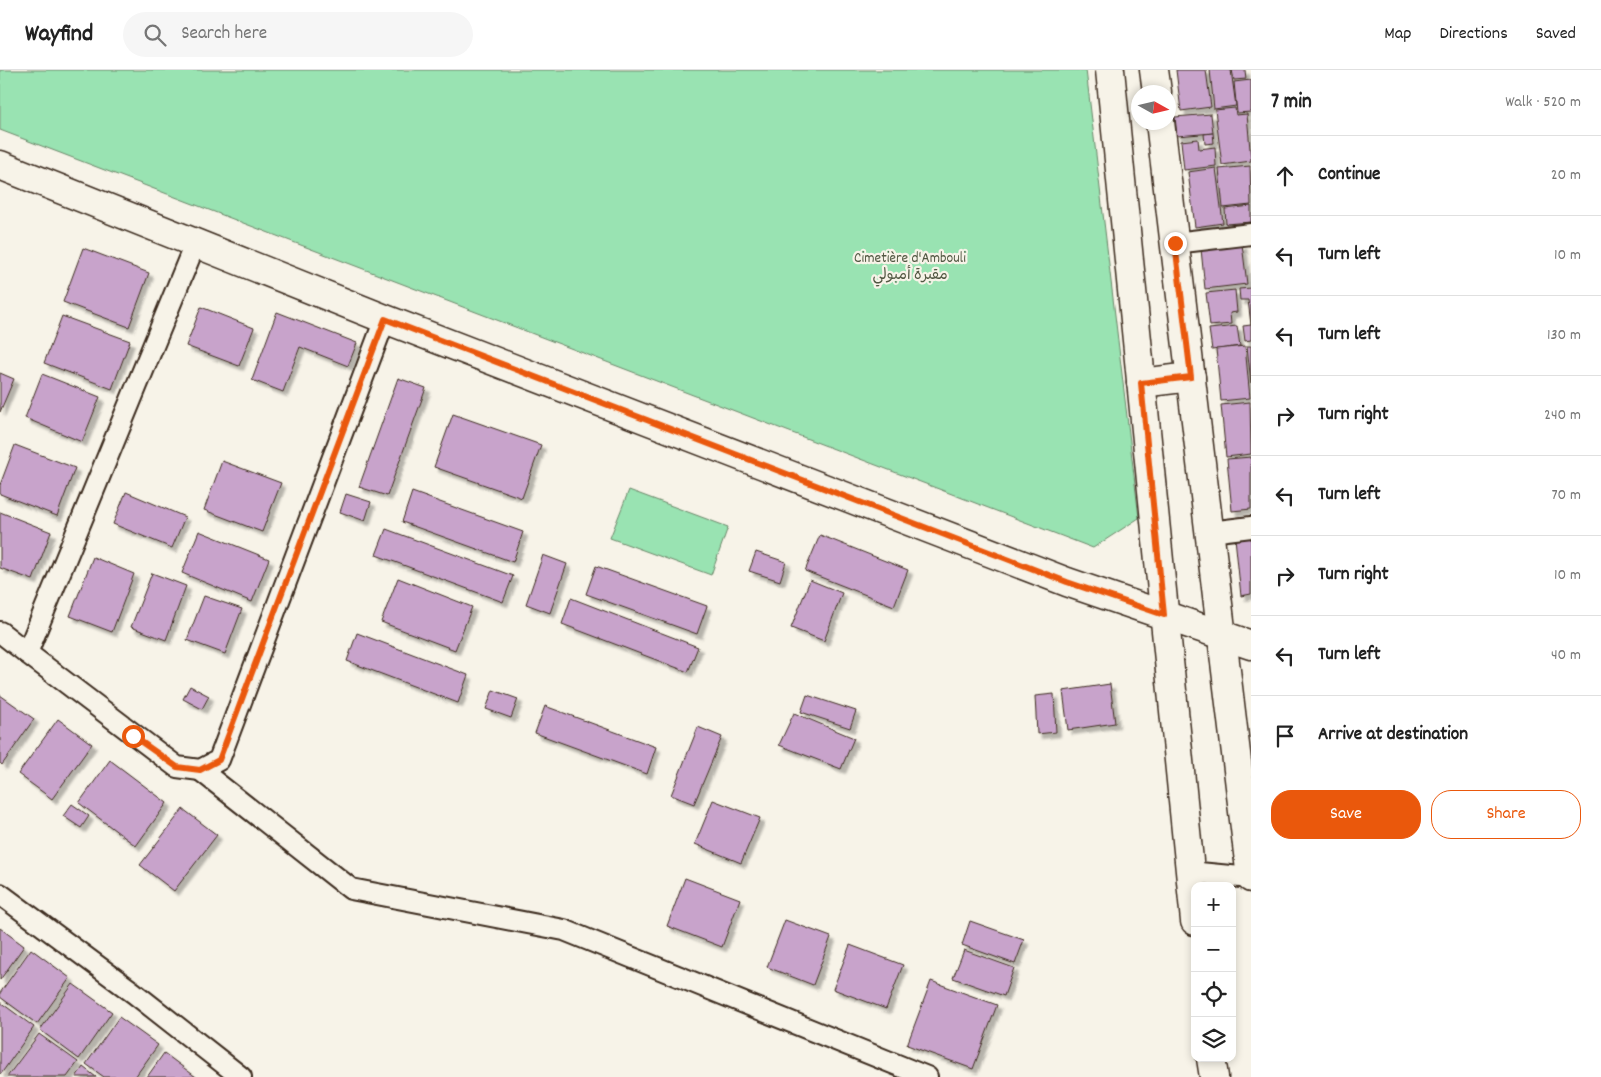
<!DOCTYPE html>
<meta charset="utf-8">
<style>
body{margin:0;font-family:Dekko,"Playpen Sans Arabic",sans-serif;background:#f6f6f6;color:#222}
.controls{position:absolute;right:15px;bottom:15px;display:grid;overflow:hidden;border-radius:10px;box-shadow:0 2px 8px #0003}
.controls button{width:45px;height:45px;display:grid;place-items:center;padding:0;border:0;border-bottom:1px solid #e0e0e0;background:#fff;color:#222;font:25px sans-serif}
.compass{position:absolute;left:1131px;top:15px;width:45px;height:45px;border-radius:50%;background:#fff;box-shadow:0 2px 8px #0003;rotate:98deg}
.stop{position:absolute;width:15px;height:15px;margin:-11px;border:4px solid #ea580c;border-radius:50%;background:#fff}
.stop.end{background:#ea580c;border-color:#fff;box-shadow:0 1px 5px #0008}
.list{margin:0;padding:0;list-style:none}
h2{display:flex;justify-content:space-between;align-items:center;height:65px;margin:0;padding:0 20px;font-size:21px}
h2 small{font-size:16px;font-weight:400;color:#767676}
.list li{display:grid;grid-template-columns:32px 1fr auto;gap:15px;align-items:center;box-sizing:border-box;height:80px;padding:0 20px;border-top:1px solid #e0e0e0}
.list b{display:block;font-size:19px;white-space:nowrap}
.list em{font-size:16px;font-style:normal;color:#767676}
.actions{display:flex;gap:10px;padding:15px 20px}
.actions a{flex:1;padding:11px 0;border:1px solid #ea580c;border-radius:20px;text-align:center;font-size:18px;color:#ea580c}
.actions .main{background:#ea580c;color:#fff}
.icon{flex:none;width:28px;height:28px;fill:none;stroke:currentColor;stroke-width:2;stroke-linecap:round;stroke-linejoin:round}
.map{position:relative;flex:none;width:1251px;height:1007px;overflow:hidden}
header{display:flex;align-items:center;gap:30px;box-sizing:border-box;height:70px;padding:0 25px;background:#fff;border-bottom:1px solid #e0e0e0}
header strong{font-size:24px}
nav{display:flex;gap:28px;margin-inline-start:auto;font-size:18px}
.search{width:350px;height:45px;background:#f6f6f6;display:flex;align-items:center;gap:12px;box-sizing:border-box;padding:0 18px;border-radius:28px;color:#767676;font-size:19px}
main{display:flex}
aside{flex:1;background:#fff}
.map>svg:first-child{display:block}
.green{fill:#99e3b2;stroke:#6a8668}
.building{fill:#c8a3cb;stroke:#3b2a1e;filter:url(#shadow)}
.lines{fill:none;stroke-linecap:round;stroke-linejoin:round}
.street-casing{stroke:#3b2a1e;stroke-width:24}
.secondary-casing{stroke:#3b2a1e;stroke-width:31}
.street{stroke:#f7f3e8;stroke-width:20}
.secondary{stroke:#f7f3e8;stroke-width:28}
.route{stroke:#ea580c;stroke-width:6}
.labels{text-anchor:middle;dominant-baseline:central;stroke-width:4.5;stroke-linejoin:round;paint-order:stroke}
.park-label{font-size:15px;fill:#525843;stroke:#f7f3e8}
</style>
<header>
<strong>Wayfind</strong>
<div class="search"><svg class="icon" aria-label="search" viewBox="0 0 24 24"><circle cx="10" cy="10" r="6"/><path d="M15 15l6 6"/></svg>Search here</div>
<nav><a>Map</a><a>Directions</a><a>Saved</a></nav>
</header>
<main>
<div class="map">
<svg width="1251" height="1007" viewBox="0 0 1251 1007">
<defs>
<filter id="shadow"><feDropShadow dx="4.5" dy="4.5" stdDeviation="1" flood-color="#0004"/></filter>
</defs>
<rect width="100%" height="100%" fill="#f7f3e8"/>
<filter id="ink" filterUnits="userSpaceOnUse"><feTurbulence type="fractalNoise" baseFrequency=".02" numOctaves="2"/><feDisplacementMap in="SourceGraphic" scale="10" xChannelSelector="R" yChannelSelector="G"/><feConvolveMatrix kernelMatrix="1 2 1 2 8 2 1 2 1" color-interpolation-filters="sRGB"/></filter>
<g filter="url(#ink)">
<g class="green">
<polygon points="0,0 1086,0 1139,448 1093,478 0,60"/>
<polygon points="629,420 728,457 711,505 610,468"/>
</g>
<g class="building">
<polygon points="1176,0 1206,0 1211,37 1181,41"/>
<polygon points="1210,0 1231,0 1236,36 1214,39"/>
<polygon points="1232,0 1245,0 1246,9 1234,10"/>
<polygon points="1251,10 1251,42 1237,43 1234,12"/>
<polygon points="1235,38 1236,45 1247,44 1251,91 1222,95 1215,40"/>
<polygon points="1211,44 1213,63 1177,66 1175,47"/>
<polygon points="1213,63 1214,73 1205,74 1204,64"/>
<polygon points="1198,69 1199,79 1215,77 1216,96 1184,100 1181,71"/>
<polygon points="1250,96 1251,135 1223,138 1219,99"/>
<polygon points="1216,98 1223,153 1195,157 1188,102"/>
<polygon points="1251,136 1251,152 1226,154 1225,139"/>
<polygon points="1242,174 1247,214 1205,219 1201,179"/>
<polygon points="83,178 149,203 129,257 63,232"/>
<polygon points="1251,218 1251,270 1245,271 1243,256 1251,255 1248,230 1240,230 1239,219"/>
<polygon points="1235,220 1237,242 1230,243 1231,254 1210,256 1206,223"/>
<polygon points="201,237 254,258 239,296 186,276"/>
<polygon points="277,242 357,273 348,296 300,277 283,322 252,310"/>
<polygon points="62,246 130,271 112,319 44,293"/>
<polygon points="1237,256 1240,276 1212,280 1209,259"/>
<polygon points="1245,276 1250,328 1221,331 1216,279"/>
<polygon points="1247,276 1251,276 1251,313"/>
<polygon points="0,303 14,309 0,342"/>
<polygon points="42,304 100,327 82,372 25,348"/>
<polygon points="398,308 426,318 387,426 359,417"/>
<polygon points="1250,332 1251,384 1226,387 1221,335"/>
<polygon points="453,344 541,375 522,428 434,397"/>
<polygon points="15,375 75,398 57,446 0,424 0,415"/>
<polygon points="1251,387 1251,439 1232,441 1227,389"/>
<polygon points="222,391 281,413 262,462 204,440"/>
<polygon points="126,422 185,447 172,478 113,454"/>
<polygon points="412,422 523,462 513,492 402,452"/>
<polygon points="346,424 371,432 365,451 340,442"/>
<polygon points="0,442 51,462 33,510 0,498"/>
<polygon points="386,459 513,506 503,532 376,485"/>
<polygon points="199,461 269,489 252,532 182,503"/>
<polygon points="820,465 908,500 894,536 805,501"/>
<polygon points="1251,466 1251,524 1241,526 1235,468"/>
<polygon points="756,482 786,492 780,511 749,501"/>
<polygon points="543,485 567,494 550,543 526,534"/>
<polygon points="93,487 134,504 112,562 70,546"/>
<polygon points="596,496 707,536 697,564 586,524"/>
<polygon points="152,503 186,516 166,570 131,557"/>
<polygon points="398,508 472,537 455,580 381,552"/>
<polygon points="810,510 842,523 824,571 791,558"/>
<polygon points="204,526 242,539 225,584 187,570"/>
<polygon points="571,528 698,577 688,602 562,554"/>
<polygon points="357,563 468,605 458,633 347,591"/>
<polygon points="1110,614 1115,653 1068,660 1063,621"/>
<polygon points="190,616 209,626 202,639 183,629"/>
<polygon points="493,620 518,629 511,648 486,639"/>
<polygon points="1054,624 1056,662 1037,664 1035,626"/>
<polygon points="0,625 34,649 2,695 0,693"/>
<polygon points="807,625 856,641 850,658 801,642"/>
<polygon points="545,636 656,677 647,704 535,663"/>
<polygon points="794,643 854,668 841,699 779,675"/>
<polygon points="58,649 92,674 52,729 18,704"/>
<polygon points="698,657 722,667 694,734 671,725"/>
<polygon points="110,690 167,733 136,776 79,733"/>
<polygon points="713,730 760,748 741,793 695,774"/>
<polygon points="72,734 89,746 81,758 63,746"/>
<polygon points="183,739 217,765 174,821 140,795"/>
<polygon points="685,808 740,829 722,877 667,856"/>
<polygon points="785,850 831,867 813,915 767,897"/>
<polygon points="970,851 1024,870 1015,894 962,875"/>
<polygon points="0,858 24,876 0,910"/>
<polygon points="850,875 903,895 886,939 833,919"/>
<polygon points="31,879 70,908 37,954 0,927 0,923"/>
<polygon points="964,880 1014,898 1004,926 953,908"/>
<polygon points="931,911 997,935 973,999 907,975"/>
<polygon points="73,914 112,942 79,989 40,960"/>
<polygon points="0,932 34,957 1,1004 0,1003"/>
<polygon points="119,947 158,975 135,1007 104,1007 86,994"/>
<polygon points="39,964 78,992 67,1007 7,1007"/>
<polygon points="164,983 196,1007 147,1007"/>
<polygon points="83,997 96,1007 76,1007"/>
</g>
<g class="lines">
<g class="street-casing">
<g id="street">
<polyline points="1175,173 1251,164"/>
<polyline points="1210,462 1251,457"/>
<polyline points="0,562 27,583 195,174"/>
<polyline points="27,583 177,697 200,700 219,690 385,249"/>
<polyline points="200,700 351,819 564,860 927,1007"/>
<polyline points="1189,802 1251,808"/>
<polyline points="0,824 134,923 241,1007"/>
</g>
</g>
<g class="secondary-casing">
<g id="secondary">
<polyline points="1110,0 1195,851"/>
<polyline points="1154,0 1157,22"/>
<polyline points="1160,52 1251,808"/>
<polyline points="0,95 385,249 1067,512 1251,575"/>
<polyline points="1141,313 1191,307"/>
<polyline points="1211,988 1214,1007"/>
</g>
</g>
<use href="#street" class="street"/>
<use href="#secondary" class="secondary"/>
</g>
</g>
<g class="lines" filter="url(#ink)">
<polyline class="route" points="133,666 177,697 200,700 219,690 385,249 1067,512 1164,545 1141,313 1191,307 1175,173"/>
</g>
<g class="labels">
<g class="park-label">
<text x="910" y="189">Cimetière d'Ambouli<tspan x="910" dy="17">مقبرة أمبولي</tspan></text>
</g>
</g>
</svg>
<div class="controls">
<button>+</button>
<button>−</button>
<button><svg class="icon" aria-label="locate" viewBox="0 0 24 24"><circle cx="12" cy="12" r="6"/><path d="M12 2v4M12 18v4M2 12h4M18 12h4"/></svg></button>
<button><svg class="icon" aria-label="layers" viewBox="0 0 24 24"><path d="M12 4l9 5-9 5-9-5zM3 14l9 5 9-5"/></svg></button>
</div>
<svg class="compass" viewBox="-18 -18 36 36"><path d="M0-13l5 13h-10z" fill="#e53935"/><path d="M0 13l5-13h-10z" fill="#767676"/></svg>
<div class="stop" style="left:133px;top:666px"></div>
<div class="stop end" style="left:1175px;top:173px"></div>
</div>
<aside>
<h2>7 min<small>Walk · 520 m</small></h2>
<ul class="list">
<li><svg class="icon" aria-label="ahead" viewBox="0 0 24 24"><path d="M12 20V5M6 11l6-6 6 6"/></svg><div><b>Continue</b></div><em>20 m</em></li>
<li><svg class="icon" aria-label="left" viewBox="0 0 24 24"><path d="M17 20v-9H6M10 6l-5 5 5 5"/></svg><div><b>Turn left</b></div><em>10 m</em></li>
<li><svg class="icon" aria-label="left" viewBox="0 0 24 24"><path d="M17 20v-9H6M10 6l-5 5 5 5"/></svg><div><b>Turn left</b></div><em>130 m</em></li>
<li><svg class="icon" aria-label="right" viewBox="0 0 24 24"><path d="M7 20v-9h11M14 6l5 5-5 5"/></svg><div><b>Turn right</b></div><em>240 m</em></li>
<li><svg class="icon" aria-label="left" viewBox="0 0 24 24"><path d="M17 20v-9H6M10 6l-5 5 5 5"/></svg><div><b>Turn left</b></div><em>70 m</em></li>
<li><svg class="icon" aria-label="right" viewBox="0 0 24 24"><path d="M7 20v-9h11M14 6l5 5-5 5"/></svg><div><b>Turn right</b></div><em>10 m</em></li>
<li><svg class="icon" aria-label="left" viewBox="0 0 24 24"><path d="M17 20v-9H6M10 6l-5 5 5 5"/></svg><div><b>Turn left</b></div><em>40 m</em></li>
<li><svg class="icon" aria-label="arrive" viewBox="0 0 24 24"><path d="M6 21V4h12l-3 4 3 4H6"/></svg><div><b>Arrive at destination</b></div></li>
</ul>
<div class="actions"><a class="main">Save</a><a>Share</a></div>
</aside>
</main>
